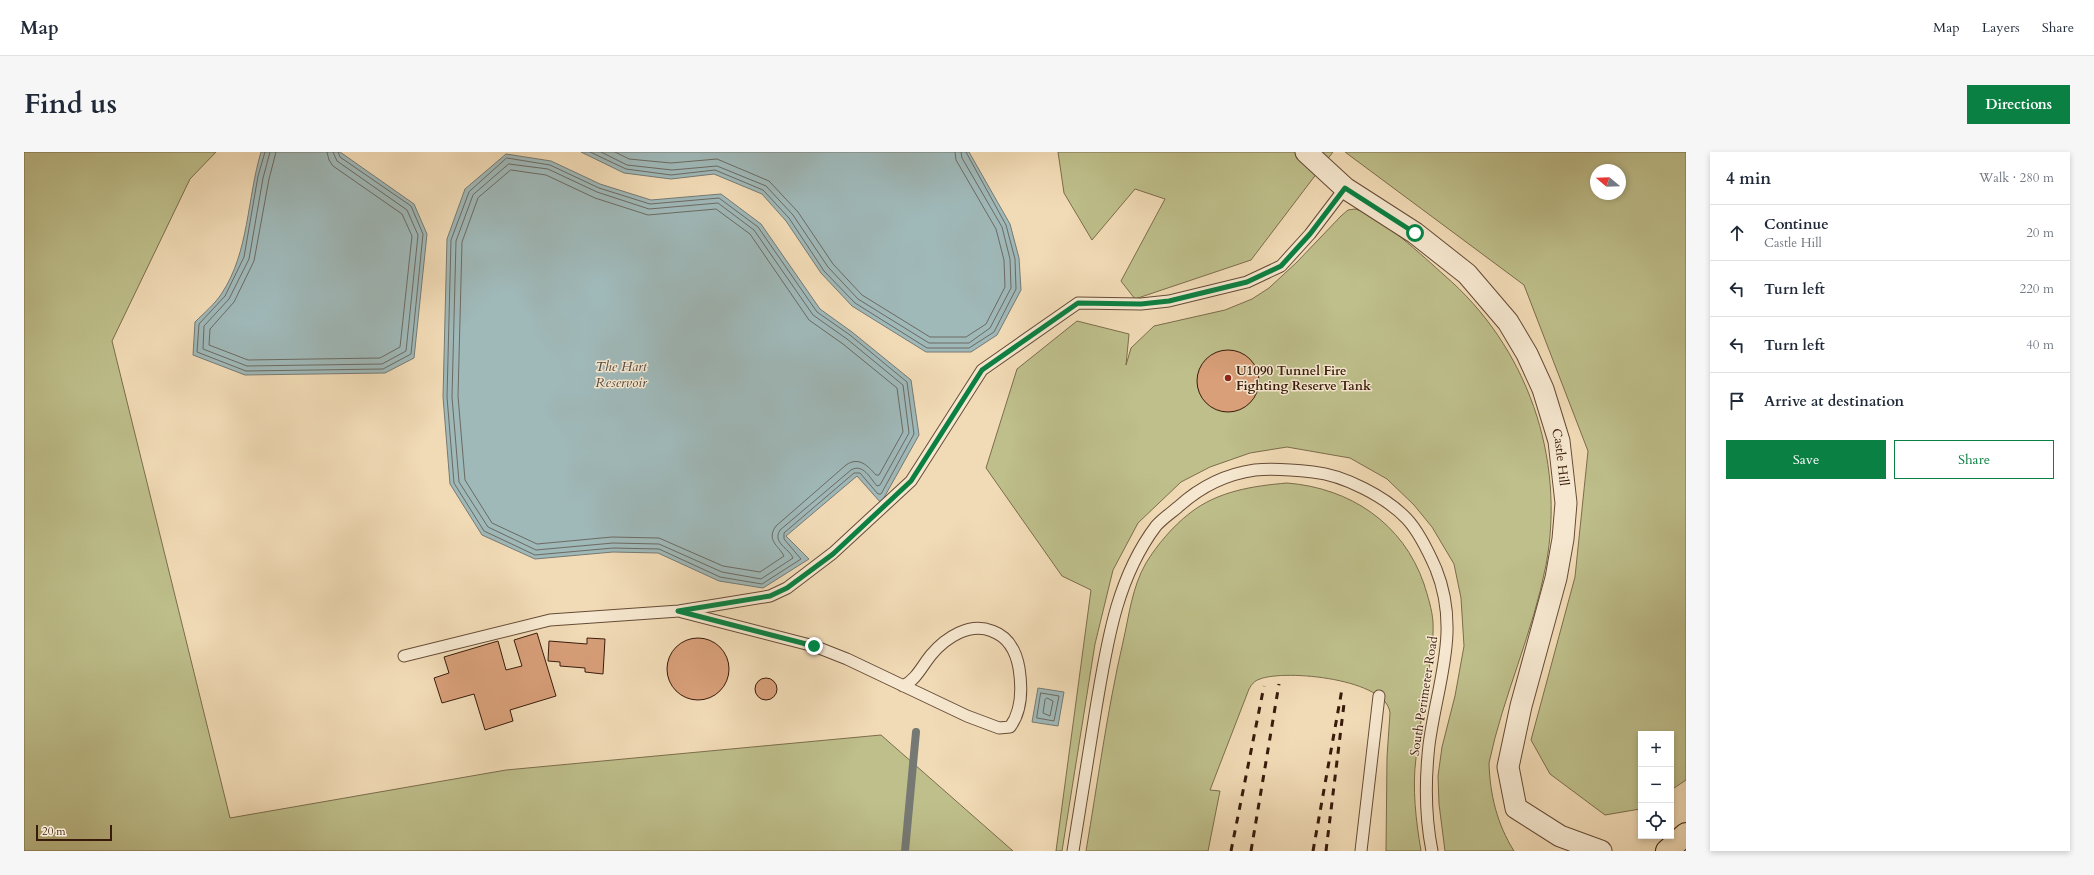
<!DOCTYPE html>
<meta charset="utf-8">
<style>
body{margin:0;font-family:Cardo,serif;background:#f6f6f7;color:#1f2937}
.controls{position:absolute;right:12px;bottom:12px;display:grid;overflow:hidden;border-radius:0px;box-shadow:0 2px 6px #0003}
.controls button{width:36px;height:36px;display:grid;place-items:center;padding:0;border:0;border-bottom:1px solid #e0e1e3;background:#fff;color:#1f2937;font:20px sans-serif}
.compass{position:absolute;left:1566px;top:12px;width:36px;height:36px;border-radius:50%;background:#fff;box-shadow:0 2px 6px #0003;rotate:289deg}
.scale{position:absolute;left:12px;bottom:10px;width:76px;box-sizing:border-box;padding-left:4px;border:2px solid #391b0c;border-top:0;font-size:11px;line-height:14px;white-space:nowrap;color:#391b0c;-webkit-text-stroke:3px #f6e8d0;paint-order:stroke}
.stop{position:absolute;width:12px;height:12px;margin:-9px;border:3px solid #0b8043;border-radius:50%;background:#fff}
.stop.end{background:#0b8043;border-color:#fff;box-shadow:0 1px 4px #0008}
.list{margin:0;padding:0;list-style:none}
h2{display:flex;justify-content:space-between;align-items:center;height:52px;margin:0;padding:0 16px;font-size:17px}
h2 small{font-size:13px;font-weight:400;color:#747a83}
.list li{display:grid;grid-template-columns:26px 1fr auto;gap:12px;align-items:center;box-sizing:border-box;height:56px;padding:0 16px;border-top:1px solid #e0e1e3}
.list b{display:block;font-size:15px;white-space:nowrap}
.list p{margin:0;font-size:13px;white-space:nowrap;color:#747a83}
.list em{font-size:13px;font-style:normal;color:#747a83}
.actions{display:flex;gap:8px;padding:12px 16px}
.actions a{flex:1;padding:9px 0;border:1px solid #0b8043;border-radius:0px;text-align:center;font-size:14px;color:#0b8043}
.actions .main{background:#0b8043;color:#fff}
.icon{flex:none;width:22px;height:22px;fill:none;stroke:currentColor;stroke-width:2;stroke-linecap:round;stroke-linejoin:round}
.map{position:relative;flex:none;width:1662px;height:699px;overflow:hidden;border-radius:0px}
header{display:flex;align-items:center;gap:24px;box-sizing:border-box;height:56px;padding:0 20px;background:#fff;border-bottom:1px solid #e0e1e3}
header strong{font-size:19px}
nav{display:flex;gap:22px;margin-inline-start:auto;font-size:14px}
.intro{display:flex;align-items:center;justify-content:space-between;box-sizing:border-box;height:96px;padding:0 24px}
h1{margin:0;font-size:28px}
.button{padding:10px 18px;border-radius:0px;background:#0b8043;color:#fff;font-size:14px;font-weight:700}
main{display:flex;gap:24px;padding:0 24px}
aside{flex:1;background:#fff;border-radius:0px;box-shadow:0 2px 6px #0003}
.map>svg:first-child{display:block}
.green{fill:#bebf8b;stroke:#7c6d4c;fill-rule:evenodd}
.water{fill:#9fb8b8;stroke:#767973}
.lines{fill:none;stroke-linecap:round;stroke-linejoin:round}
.shore{stroke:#6c6a62;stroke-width:1}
.stream{stroke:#767973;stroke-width:8}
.building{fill:#d89f79;stroke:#391b0c}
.service-casing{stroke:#674b36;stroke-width:13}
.minor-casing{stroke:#674b36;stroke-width:23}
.trunk-casing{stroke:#391b0c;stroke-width:24}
.service{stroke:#f6e8d0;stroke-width:11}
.minor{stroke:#f6e8d0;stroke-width:21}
.trunk{stroke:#f1dbb6;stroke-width:22}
.rail{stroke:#391b0c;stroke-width:3;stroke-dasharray:7 7;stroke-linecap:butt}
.route{stroke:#0b8043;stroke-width:5}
.poi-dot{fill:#8f2418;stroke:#f6e8d0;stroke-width:1.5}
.labels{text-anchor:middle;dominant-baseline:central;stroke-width:3;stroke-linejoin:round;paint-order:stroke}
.poi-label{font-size:13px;font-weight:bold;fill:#391b0c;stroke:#f6e8d0;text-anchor:start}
.street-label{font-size:13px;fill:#391b0c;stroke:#f6e8d0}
.water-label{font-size:14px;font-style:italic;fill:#584a40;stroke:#f6e8d0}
</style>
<header>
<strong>Map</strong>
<nav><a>Map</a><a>Layers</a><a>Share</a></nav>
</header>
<div class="intro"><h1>Find us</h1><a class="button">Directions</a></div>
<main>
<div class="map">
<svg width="1662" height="699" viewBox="0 0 1662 699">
<rect width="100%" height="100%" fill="#f1dbb6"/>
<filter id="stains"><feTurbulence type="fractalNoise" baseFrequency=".005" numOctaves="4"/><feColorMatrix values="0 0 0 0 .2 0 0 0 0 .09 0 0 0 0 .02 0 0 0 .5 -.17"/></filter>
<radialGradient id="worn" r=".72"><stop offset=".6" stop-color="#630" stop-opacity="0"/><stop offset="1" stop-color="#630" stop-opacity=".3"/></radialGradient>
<g class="green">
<polygon points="0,0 192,0 166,27 88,189 206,666 482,618 857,583 989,699 0,699"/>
<polygon points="1034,0 1309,0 1227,108 1111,147 1097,129 1141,47 1111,37 1068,88 1040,41"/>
<path d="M1321 0H1662V628L1647 638V582H1617L1616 657 1581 663 1526 622 1507 588 1551 425 1564 299 1500 133ZM1572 18H1596V42H1572Z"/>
<path d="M1331 57C1354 62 1401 106 1420 123 1503 194 1542 306 1522 413 1509 481 1479 544 1465 611 1466 643 1473 672 1490 699H1421L1415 652 1414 624 1418 595 1431 544 1440 494 1437 446 1430 412 1408 375 1390 353 1363 327 1326 306 1263 295 1226 301 1186 315 1157 330 1114 371 1089 418 1071 492 1038 699H1032L1067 438 1038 424 962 316 993 217 1053 169 1105 182 1102 213 1107 196 1130 174 1201 158 1228 147 1245 136 1273 110 1317 64 1324 58Z"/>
<path d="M1263 331C1326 336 1379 371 1400 432 1404 445 1408 457 1409 470 1410 489 1406 507 1404 525 1400 552 1395 578 1392 606 1388 636 1392 669 1397 699H1362L1363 605 1366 561C1363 527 1262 517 1236 527 1230 529 1228 532 1225 537L1186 638 1196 639 1184 699H1062C1074 629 1083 559 1099 490 1105 464 1108 435 1122 411 1133 393 1149 374 1166 361 1194 339 1229 334 1263 331Z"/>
</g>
<g class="water">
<path d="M237 0H316L390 52 403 82 390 206 361 221 221 223 169 203 171 170C180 161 191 152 198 141 225 100 223 47 237 0Z"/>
<polygon points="557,0 945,0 986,72 995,106 997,138 973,183 947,200 902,200 828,154 797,121 762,69 738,42 690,22 647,27 600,21"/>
<polygon points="482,2 527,9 576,32 627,48 697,42 737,72 796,157 828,180 887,228 895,283 857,351 833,324 762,384 785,407 739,436 695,429 634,401 589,400 511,407 458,383 426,332 419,245 423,87 441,37"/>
<polygon points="1014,536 1040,540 1034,574 1008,570"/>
</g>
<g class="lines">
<g class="shore">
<polyline points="241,0 234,24 220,105 201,144 175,172 173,200 222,219 359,217 387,202 399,82 387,54 316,5 314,0"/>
<polyline points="246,0 239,26 225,107 205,147 180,174 179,197 223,214 358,212 382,199 394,83 383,58 313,9 309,0"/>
<polyline points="252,0 245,27 230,109 210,150 186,177 185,193 224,208 356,206 376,195 388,84 378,62 309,14 305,8 303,0"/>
<polyline points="566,0 602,17 647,23 691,18 739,38 765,66 800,119 831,151 903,196 945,196 970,180 992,137 991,107 982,73 942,0"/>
<polyline points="577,0 603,13 648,18 693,14 742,34 769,63 804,115 834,147 905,191 945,191 966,176 987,136 986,107 978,75 938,6 937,0"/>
<polyline points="591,0 605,7 647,11 693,7 745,29 774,60 809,112 838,143 906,185 942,185 962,172 981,135 980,108 972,77 932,8 931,0"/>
<polygon points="483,6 526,13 575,36 626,52 695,46 734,75 793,160 826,183 883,230 890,282 857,342 854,342 836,321 830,321 760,381 760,387 777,407 738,432 696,425 635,397 589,396 511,403 460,379 430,331 423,245 427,88 445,40"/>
<path d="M485 12 524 17 573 40 625 57 694 51 730 78 789 163 823 187 879 233 885 281 856 333 853 334C846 326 839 311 827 318L756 378C748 391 765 396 769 406L737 427 698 420 635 392 589 391 512 398 464 375 435 330 428 245 432 89 449 43Z"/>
<path d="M487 18 522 23 571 46 624 63 692 57 726 82 785 168 819 192 873 236 879 280 855 323H852C844 314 835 304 822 313L752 374C742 388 754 393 760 404L736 420 699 414 635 386 588 385 513 392 468 371 441 328 434 244 438 90 454 46Z"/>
<polygon points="1017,541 1035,544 1030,569 1013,566"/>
<polygon points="1023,546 1029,549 1026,564 1019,561 1021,548"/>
</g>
<polyline class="stream" points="881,699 892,580"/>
</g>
<g class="building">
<circle cx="1204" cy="229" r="31"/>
<polygon points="513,481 532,544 486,558 489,569 461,578 450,542 418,551 410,526 425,521 420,505 474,489 482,518 498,514 490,488"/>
<polygon points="563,486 581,487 579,522 561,520 561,516 536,514 536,510 524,509 525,489 563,492"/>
<circle cx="674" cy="517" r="31"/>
<circle cx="742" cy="537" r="11"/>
</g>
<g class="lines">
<g class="service-casing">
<g id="service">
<path d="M658 460 790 494 823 507 943 564 975 576 986 575C998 559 998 535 995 516 992 499 985 485 968 479 946 470 922 485 907 503 898 514 892 528 879 534"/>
<polyline points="380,504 526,468 655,459 746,444 763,436 809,401 887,329 958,218 1054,151 1117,152 1145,149 1223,130 1257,114 1286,82 1321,36"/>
<path d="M1049 699C1057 651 1064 603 1072 556 1083 492 1092 427 1132 374 1138 367 1147 361 1154 355 1176 335 1202 322 1231 318 1250 316 1271 318 1289 320 1320 323 1362 345 1383 367 1395 380 1405 401 1412 417 1437 479 1413 531 1405 593 1401 629 1401 664 1408 699"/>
<polyline points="1337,699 1355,544"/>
</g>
</g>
<g class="minor-casing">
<g id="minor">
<path id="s1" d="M1282 0 1321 36 1391 81 1443 122 1484 170 1503 202 1519 237 1535 289 1542 351 1539 387 1532 426 1497 554 1484 615 1492 656 1536 684 1577 699"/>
</g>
</g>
<g class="trunk-casing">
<polyline id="trunk" points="1643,699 1662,682"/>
</g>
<use href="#service" class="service"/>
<use href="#minor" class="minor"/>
<use href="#trunk" class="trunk"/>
<g class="rail">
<polyline points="1207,699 1240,534"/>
<polyline points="1227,699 1255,532"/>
<polyline points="1289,699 1318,537"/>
<polyline points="1302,699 1320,552"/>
</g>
</g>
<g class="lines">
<polyline class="route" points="790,494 654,459 746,444 763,436 809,402 887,329 958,218 1054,151 1117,152 1145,149 1223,130 1257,114 1286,82 1321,36 1391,81"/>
</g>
<circle class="poi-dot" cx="1204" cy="226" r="4"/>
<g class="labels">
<g class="poi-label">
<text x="1212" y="219">U1090 Tunnel Fire<tspan x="1212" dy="15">Fighting Reserve Tank</tspan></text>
</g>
<g class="street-label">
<text stroke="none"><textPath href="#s1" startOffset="412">Castle Hill</textPath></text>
<text transform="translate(1400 544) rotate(-81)">South Perimeter Road</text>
</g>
<g class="water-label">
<text x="597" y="214">The Hart<tspan x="597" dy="16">Reservoir</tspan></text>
</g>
</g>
<rect width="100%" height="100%" filter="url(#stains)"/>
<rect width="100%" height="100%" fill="url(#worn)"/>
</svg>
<div class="controls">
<button>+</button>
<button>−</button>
<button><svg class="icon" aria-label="locate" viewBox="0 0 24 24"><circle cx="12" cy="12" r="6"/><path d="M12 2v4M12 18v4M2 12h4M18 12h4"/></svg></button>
</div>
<svg class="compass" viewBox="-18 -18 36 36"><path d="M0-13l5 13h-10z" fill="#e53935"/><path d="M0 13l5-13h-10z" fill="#747a83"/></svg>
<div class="scale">20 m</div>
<div class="stop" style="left:1391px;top:81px"></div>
<div class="stop end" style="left:790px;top:494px"></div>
</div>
<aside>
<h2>4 min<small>Walk · 280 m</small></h2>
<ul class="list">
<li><svg class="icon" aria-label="ahead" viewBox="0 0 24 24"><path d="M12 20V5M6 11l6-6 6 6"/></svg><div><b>Continue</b><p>Castle Hill</p></div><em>20 m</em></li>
<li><svg class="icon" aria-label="left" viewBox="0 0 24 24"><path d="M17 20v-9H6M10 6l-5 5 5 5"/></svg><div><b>Turn left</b></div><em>220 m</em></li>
<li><svg class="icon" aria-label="left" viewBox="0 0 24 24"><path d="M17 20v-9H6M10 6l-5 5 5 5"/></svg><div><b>Turn left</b></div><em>40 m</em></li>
<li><svg class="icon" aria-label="arrive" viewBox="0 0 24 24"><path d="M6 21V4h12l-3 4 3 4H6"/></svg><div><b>Arrive at destination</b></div></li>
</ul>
<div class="actions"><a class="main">Save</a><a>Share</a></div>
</aside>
</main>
